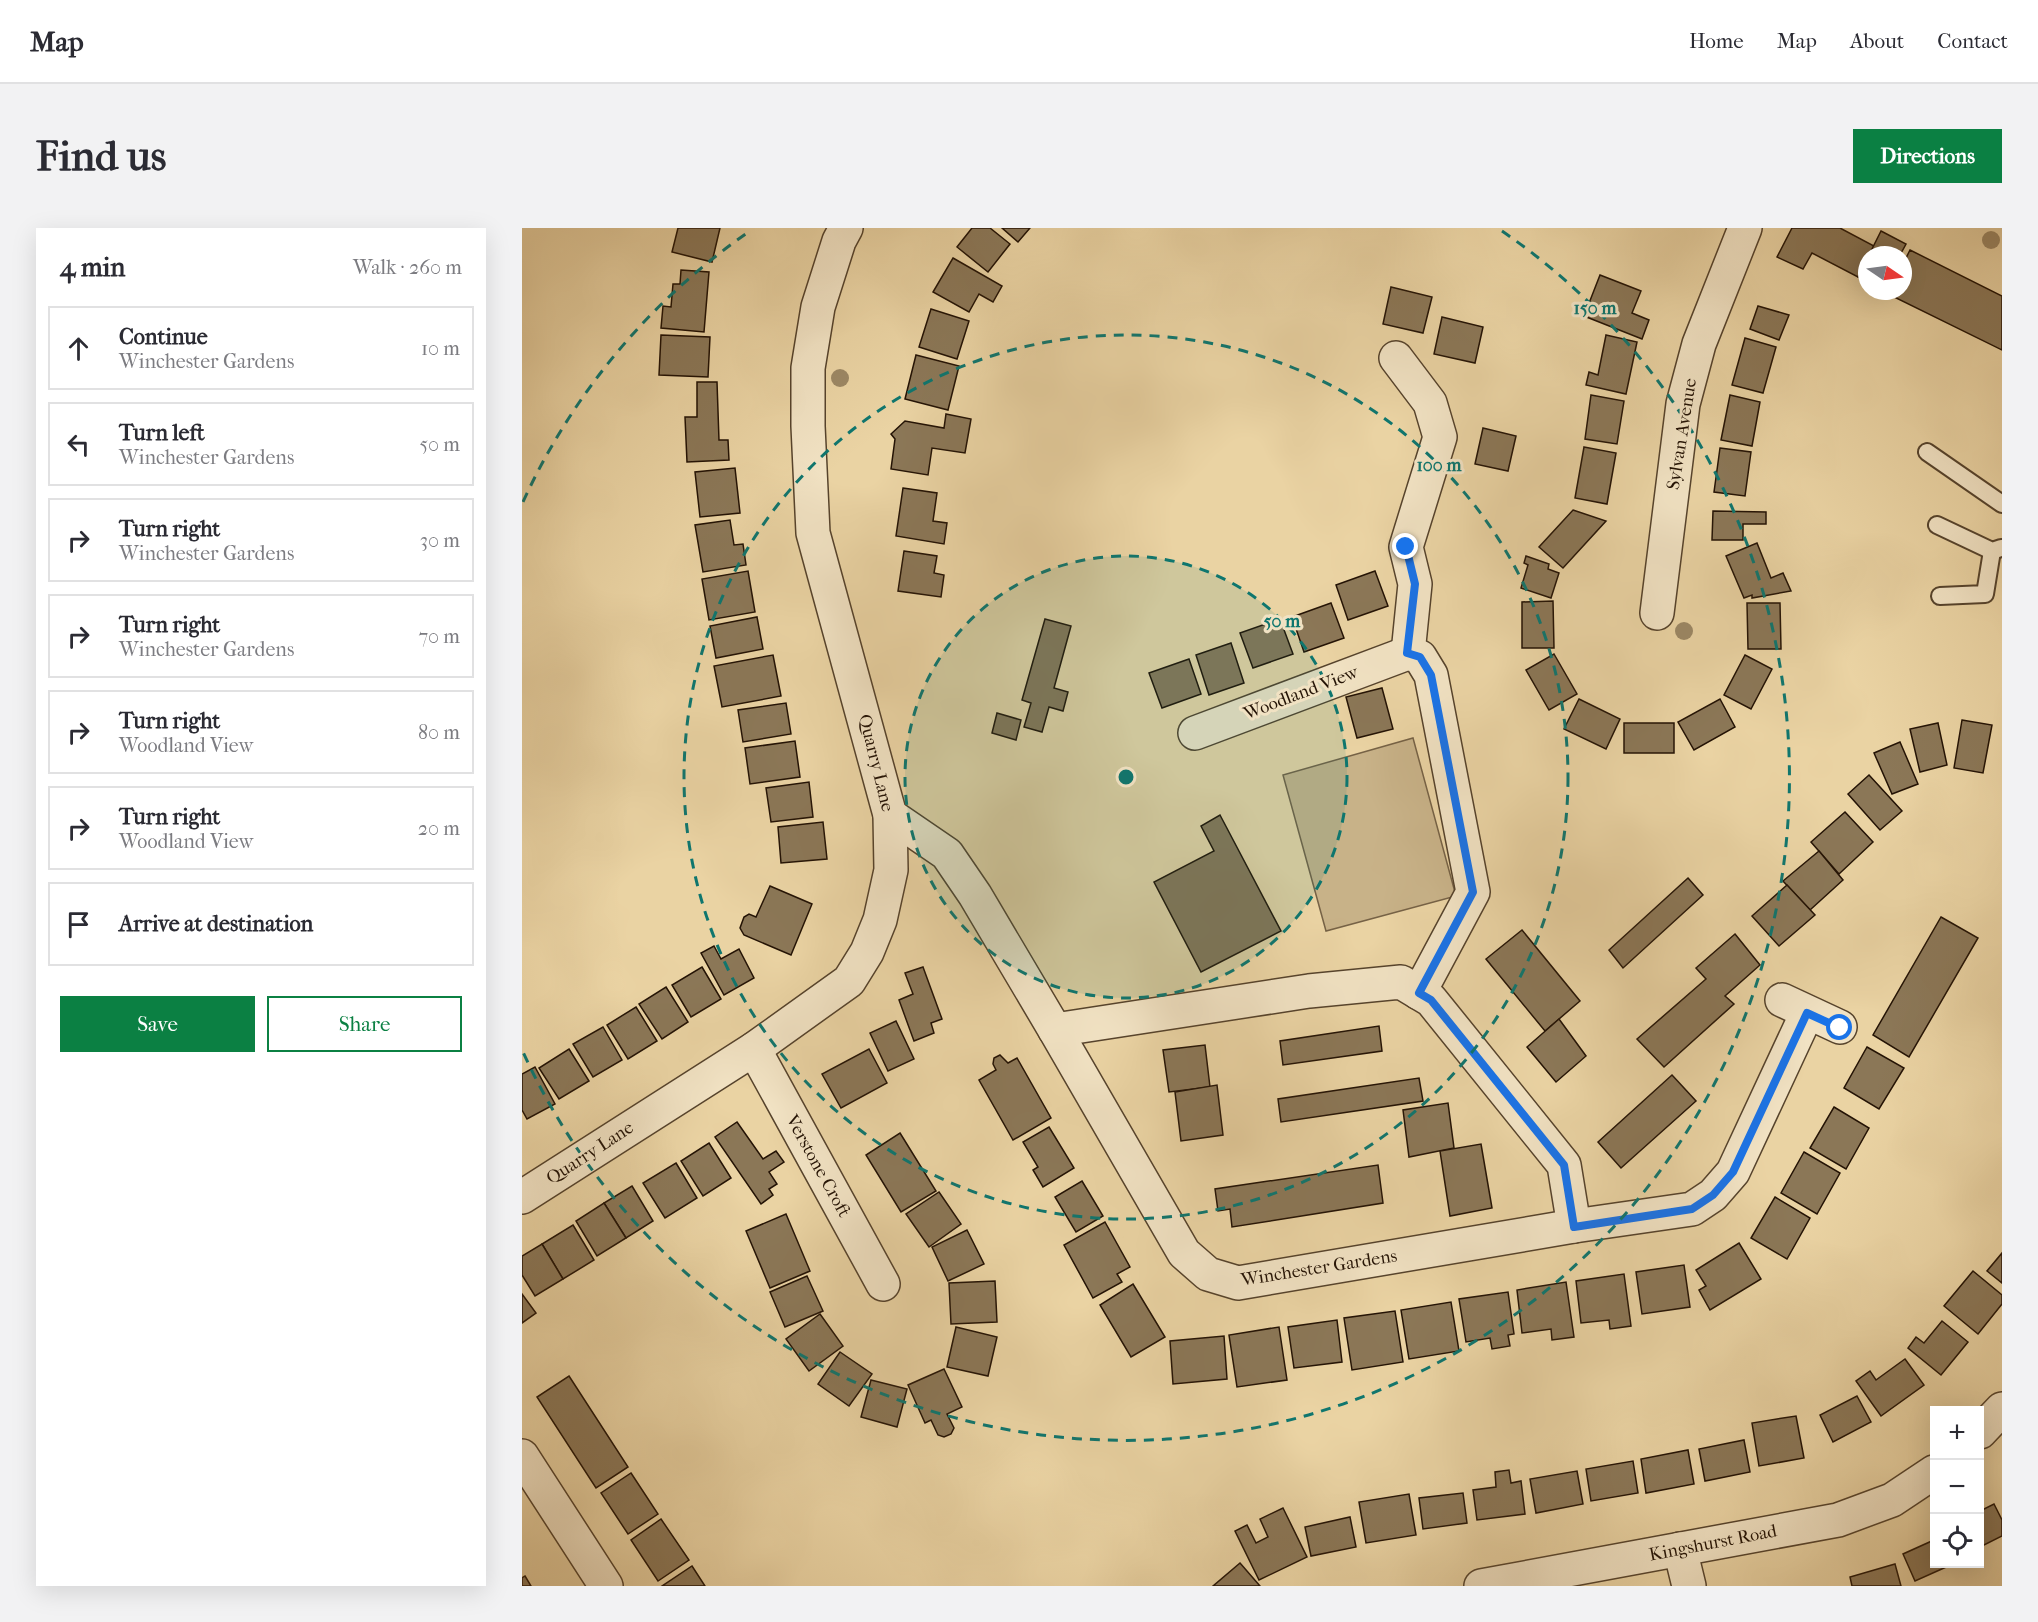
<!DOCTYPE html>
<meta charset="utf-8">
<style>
body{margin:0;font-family:"IM FELL French Canon",serif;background:#f2f2f3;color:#2b2b33}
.controls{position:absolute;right:18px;bottom:18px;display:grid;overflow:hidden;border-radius:0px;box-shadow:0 6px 24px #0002}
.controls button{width:54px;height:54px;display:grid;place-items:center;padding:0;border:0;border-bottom:2px solid #e1e1e2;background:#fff;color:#2b2b33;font:30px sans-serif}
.compass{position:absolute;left:1336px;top:18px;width:54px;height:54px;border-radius:50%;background:#fff;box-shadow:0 6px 24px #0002;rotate:103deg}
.stop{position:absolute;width:18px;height:18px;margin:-14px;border:4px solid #1a73e8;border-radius:50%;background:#fff}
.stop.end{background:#1a73e8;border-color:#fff;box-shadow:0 2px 6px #0008}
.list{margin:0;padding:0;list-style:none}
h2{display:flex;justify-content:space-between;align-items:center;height:78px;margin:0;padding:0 24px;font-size:26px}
h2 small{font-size:20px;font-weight:400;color:#7c7c81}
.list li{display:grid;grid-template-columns:39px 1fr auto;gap:18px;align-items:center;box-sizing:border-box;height:84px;margin:0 12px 12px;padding:0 12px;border:2px solid #e1e1e2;border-radius:0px}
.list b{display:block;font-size:22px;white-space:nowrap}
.list p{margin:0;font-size:20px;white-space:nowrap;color:#7c7c81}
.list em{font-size:20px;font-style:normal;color:#7c7c81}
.actions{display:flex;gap:12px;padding:18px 24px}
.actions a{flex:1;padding:14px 0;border:2px solid #0b8043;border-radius:0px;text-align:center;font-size:21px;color:#0b8043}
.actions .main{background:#0b8043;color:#fff}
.icon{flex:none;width:33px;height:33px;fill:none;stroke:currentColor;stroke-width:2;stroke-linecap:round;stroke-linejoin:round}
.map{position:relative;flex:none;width:1480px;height:1358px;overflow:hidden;border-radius:0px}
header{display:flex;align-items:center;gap:36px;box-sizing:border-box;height:84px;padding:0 30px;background:#fff;border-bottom:2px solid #e1e1e2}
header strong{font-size:28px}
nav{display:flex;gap:33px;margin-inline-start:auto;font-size:21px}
.intro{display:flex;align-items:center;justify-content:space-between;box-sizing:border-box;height:144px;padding:0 36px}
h1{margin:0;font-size:42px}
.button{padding:15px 27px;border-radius:0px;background:#0b8043;color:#fff;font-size:21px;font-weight:700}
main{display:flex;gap:36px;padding:0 36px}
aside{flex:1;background:#fff;border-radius:0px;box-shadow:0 6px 24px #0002}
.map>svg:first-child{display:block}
.green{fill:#c8b288;stroke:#766246;stroke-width:1.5}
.building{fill:#8b7757;stroke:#241305;stroke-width:1.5}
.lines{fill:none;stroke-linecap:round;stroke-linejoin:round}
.service-casing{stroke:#56432c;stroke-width:20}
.minor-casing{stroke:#56432c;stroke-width:36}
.service{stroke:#f1e2c3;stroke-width:16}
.minor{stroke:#f1e2c3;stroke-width:33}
.tree{fill:#9c8865}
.route{stroke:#1a73e8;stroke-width:8}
.ring{fill:none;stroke:#0f766e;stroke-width:3;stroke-dasharray:10 8}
.labels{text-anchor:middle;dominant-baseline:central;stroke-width:6;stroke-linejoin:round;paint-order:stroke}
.street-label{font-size:18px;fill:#241305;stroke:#f1e2c3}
.centre{fill:#0f766e;stroke:#f1e2c3;stroke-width:3}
.ring-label{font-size:18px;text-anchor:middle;font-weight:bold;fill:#0f766e;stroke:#f1e2c3;stroke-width:6;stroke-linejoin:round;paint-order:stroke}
</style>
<header>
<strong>Map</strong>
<nav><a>Home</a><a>Map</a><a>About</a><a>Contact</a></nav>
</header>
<div class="intro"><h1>Find us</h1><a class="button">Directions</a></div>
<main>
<aside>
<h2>4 min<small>Walk · 260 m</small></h2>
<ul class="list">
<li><svg class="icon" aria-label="ahead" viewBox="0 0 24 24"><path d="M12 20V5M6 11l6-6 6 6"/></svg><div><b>Continue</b><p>Winchester Gardens</p></div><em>10 m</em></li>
<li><svg class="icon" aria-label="left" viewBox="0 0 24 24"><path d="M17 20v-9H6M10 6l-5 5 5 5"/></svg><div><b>Turn left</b><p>Winchester Gardens</p></div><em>50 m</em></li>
<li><svg class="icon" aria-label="right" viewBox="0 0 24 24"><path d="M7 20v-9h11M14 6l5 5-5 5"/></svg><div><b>Turn right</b><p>Winchester Gardens</p></div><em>30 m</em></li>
<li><svg class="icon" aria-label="right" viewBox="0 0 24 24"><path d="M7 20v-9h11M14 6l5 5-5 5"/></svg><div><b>Turn right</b><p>Winchester Gardens</p></div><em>70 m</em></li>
<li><svg class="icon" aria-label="right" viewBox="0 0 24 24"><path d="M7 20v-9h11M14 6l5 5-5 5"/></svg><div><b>Turn right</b><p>Woodland View</p></div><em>80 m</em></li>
<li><svg class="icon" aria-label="right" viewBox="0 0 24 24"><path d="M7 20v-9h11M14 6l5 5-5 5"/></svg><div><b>Turn right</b><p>Woodland View</p></div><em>20 m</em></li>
<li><svg class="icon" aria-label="arrive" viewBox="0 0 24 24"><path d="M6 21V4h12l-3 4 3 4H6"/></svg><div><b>Arrive at destination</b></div></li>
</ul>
<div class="actions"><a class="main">Save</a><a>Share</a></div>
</aside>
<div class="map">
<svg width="1480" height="1358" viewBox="0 0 1480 1358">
<rect width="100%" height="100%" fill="#ead3a3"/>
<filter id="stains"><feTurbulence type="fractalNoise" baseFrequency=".00333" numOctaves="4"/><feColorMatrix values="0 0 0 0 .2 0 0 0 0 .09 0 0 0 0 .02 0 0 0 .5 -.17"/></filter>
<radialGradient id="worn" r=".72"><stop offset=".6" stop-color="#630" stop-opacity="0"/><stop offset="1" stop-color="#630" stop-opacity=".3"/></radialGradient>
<polygon class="green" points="891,510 934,668 804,703 761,547"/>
<g class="building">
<polygon points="156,0 198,0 190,34 150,24"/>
<polygon points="450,0 468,0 488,16 466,44 435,19"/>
<polygon points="480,0 508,0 496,14"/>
<polygon points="1270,0 1318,0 1352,18 1336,49 1290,25 1281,41 1255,29"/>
<polygon points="1359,3 1384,16 1378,27 1347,27"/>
<polygon points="1388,22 1480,68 1480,122 1366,66 1368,63 1381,63 1381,36"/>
<polygon points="431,30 480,58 471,74 457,66 447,84 411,64"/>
<polygon points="1345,31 1345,54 1336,49"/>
<polygon points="159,42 187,44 182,104 139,100 141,78 149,79 151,56 158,56"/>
<polygon points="1078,47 1119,63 1110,85 1127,92 1120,111 1062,88"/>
<polygon points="869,59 910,69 901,105 861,96"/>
<polygon points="1236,78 1267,87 1257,112 1228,101"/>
<polygon points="409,81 447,93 435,131 397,119"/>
<polygon points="920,89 961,99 953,135 912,126"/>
<polygon points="139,107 188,109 186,149 137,147"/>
<polygon points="1084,107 1115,114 1104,166 1064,157 1067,144 1076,147"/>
<polygon points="1223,110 1254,119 1241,165 1210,157"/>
<polygon points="394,127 437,138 426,182 383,171"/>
<polygon points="175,154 195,154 197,212 206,212 207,232 165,234 163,189 175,189"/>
<polygon points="1069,167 1102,173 1095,216 1063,211"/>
<polygon points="1208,167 1238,174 1230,218 1199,212"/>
<polygon points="424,186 449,191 443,225 410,220 406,247 369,241 373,211 369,206 383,193 422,200"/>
<polygon points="961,200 994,208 986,243 953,236"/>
<polygon points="1062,219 1094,225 1085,276 1053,270"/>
<polygon points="1198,220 1229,224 1223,268 1192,264"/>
<polygon points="213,240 218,285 178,289 173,244"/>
<polygon points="381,260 415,265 411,293 425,295 422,316 374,308"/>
<polygon points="1051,282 1084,293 1041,340 1017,319"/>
<polygon points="1191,283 1244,284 1244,296 1221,296 1221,312 1190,312"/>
<polygon points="208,292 212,317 221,316 224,337 181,344 173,297"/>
<polygon points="1235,315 1249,350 1261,345 1269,363 1230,370 1230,367 1222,370 1204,328"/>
<polygon points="382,323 415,328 412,345 422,347 419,369 376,363"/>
<polygon points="1004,328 1027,336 1026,341 1037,345 1029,370 999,360 1006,337 1002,335"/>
<polygon points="226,343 233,384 187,392 180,351"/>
<polygon points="853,343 866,378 826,392 814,357"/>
<polygon points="1031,373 1032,420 1000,420 1000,374"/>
<polygon points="809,375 822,410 782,424 770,389"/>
<polygon points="1225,375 1258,375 1259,421 1226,421"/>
<polygon points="235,389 241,421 194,430 188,398"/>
<polygon points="523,391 549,398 532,460 546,464 541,483 527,479 520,504 502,499 509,475 500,472"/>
<polygon points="758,391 771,426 731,440 718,405"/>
<polygon points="709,415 722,455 687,467 674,427"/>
<polygon points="1032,426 1055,466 1027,482 1004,442"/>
<polygon points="251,427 259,468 200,479 192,438"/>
<polygon points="1223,427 1250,441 1229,481 1202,467"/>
<polygon points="667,431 679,466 640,480 627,445"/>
<polygon points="860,460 871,501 835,510 824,469"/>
<polygon points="1057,471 1098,491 1084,521 1042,501"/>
<polygon points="1198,471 1213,499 1172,522 1156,494"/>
<polygon points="264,475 269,506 221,514 216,482"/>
<polygon points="475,485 499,492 494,512 470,505"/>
<polygon points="1440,492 1470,497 1461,545 1432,540"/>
<rect x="1102" y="495" width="50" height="30"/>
<polygon points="1416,495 1425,537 1398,544 1388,501"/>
<polygon points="273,513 278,549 228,556 223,520"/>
<polygon points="1378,514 1396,556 1370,566 1352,525"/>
<polygon points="1347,547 1380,583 1358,602 1326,566"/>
<polygon points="287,554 291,589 249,594 244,560"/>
<polygon points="1323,584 1351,614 1317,646 1289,614"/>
<polygon points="698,587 759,703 679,744 632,654 692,623 679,598"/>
<polygon points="301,594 305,631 259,635 256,599"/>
<polygon points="1297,623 1321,652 1288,682 1261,653"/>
<polygon points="1166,650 1181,667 1101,740 1087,722"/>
<polygon points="1265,657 1293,687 1257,718 1230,688"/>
<polygon points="248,658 290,676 269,727 222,707 218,700 222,689 227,686 234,689"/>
<polygon points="1419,689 1456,710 1387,829 1351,807"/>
<polygon points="1000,702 1058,773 1023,803 964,731"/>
<polygon points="1213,706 1238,737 1203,768 1212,776 1142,839 1115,811 1184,751 1174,740"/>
<polygon points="192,718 199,731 217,721 232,750 202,767 179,725"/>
<polygon points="180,739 199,771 169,789 150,757"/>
<polygon points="401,739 420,791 409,795 412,805 392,813 377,772 391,766 383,745"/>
<polygon points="144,759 166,794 140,811 117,776"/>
<polygon points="114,779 135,813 106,831 85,797"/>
<polygon points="1037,791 1064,828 1034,854 1005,819"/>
<polygon points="374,793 392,831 366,843 348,805"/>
<polygon points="857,798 860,823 761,837 758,813"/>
<polygon points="81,799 100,832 71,849 51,816"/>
<polygon points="683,817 688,859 647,864 641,822"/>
<polygon points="1345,819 1382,840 1357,881 1322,860"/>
<polygon points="47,821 67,853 37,871 17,840"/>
<polygon points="347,821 365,855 319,880 300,846"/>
<polygon points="478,827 486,835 495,830 529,890 491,912 457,852 474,842 471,836 472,830"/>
<polygon points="13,839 33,876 5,891 0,882 0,846"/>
<polygon points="1150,847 1174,873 1099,940 1076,914"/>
<polygon points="897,850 901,873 759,894 756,871"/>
<polygon points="695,857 701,907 659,913 653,864"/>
<polygon points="926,875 932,920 887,929 881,882"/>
<polygon points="1312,879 1347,900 1324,941 1288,920"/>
<polygon points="215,894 241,931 254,923 262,934 247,944 255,956 247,961 251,967 239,976 193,909"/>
<polygon points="527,899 552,940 521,959 511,942 516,939 501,914"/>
<polygon points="378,905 414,963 379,984 344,927"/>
<polygon points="187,915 209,950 181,968 159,933"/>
<polygon points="959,916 970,980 928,988 918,923"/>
<polygon points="1282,924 1318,945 1295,986 1259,965"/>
<polygon points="154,935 175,970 143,990 121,955"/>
<polygon points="856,937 861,975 710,999 708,981 696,983 693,961"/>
<polygon points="560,953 581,988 554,1004 533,969"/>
<polygon points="110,958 131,993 104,1010 82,975"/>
<polygon points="417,964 439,996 407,1019 384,986"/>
<polygon points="1253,969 1288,990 1265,1031 1229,1010"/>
<polygon points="82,975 104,1010 75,1028 54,993"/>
<polygon points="264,986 288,1043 248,1060 224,1003"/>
<polygon points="583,994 608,1039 595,1046 600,1054 571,1070 542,1017"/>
<polygon points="51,997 72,1032 41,1051 20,1016"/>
<polygon points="445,1002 462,1036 426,1053 410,1019"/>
<polygon points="1217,1015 1239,1051 1188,1082 1177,1062 1184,1058 1174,1042"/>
<polygon points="20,1016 41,1051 13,1068 0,1047 0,1028"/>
<polygon points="1480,1025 1480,1055 1465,1043"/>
<polygon points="1162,1037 1168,1079 1120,1086 1114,1044"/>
<polygon points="1451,1043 1480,1067 1480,1076 1456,1106 1422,1078"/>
<polygon points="1102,1046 1109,1098 1088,1101 1087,1092 1059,1095 1054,1053"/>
<polygon points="285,1048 301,1083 263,1099 248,1064"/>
<polygon points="473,1053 475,1094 429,1096 427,1055"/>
<polygon points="1044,1054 1052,1109 1030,1112 1029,1101 1000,1105 995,1062"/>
<polygon points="611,1056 643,1109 609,1129 578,1077"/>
<polygon points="986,1064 992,1106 986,1107 988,1118 970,1121 968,1110 944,1114 937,1071"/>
<polygon points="0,1066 14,1085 0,1095"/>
<polygon points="929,1074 937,1123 887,1131 879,1082"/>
<polygon points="873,1083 881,1134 830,1142 822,1090"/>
<polygon points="298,1086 321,1118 287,1143 264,1111"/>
<polygon points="815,1092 820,1134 772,1140 766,1099"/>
<polygon points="1420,1093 1446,1114 1419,1147 1386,1120 1394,1109 1402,1115"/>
<polygon points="434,1099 475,1109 466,1148 425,1139"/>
<polygon points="757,1099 765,1152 715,1159 707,1107"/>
<polygon points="702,1108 705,1151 651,1156 648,1113"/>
<polygon points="318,1124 350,1146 327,1178 296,1156"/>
<polygon points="1383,1131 1402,1157 1359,1188 1334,1153 1348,1143 1354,1152"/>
<polygon points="422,1141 440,1179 425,1186 432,1200 429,1206 422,1209 416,1207 409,1192 403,1195 386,1157"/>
<polygon points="47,1148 106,1239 74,1260 15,1169"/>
<polygon points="349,1152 385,1161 375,1199 339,1189"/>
<polygon points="1335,1168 1349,1194 1311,1214 1298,1187"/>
<polygon points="1274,1188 1282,1230 1237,1238 1230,1195"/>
<polygon points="1222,1212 1228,1244 1183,1253 1177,1221"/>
<polygon points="1166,1222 1172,1256 1124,1265 1119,1231"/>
<polygon points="1111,1233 1116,1265 1069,1273 1064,1241"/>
<polygon points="987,1242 989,1255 999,1253 1003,1286 955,1292 951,1262 974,1259 973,1244"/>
<polygon points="1055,1243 1061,1276 1014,1285 1008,1251"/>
<polygon points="109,1245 136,1286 106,1306 79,1265"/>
<polygon points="941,1265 945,1295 901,1301 897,1270"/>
<polygon points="887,1266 894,1307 844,1315 837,1274"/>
<polygon points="1472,1276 1480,1292 1480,1308 1458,1319 1458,1283"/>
<polygon points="761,1280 785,1329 737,1352 713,1303 725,1297 734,1315 746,1309 738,1291"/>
<polygon points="828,1289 834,1319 789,1328 783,1299"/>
<polygon points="139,1291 167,1332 136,1353 109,1312"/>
<polygon points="1412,1312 1412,1336 1431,1336 1393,1353 1381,1326"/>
<polygon points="718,1335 738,1358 691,1358"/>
<polygon points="1373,1336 1379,1358 1330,1358 1328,1349"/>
<polygon points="170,1338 183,1358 140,1358"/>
<polygon points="3,1348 9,1358 0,1358 0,1350"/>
</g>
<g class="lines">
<g class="service-casing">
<g id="service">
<polyline points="1405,224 1480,276"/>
<polyline points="1415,297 1470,323 1479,320"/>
<polyline points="1418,368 1463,366 1470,323"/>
</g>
</g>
<g class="minor-casing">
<g id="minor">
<polyline points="874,130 908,175 918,209 884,319 893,356 886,425"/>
<polyline points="1135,385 1161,176 1177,116 1223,0"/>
<polyline points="673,505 886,425 898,429 909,447 951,664 897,765"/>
<polyline points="368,587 425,626 453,667 533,802 787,763 879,754 909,772 1042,937 1052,998 1170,981 1191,967 1211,944 1285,785"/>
<polyline points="1260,772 1318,799"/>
<polyline points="533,802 662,1025 686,1046 716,1055 1052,998"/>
<polyline points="232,821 361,1056"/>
<polyline points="0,969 232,821 327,753 345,724 358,692 369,642 368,587 291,305 286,198 286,140 296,79 317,13 324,0"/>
<polyline points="1458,1204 1480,1181"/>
<polyline points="0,1228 84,1358"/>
<polyline points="1158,1321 1167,1358"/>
<polyline points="959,1358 1316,1292 1370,1272 1412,1244"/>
</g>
</g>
<use href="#service" class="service"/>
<use href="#minor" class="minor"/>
</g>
<g class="tree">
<circle cx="1469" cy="12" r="9"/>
<circle cx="318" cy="150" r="9"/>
<circle cx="1162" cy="403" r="9"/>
</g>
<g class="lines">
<polyline class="route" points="884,319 893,356 885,425 898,429 909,447 951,664 897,765 909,772 1042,937 1052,999 1170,981 1191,967 1211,944 1285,785 1318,800"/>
</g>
<circle cx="604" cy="549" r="221" fill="#0f766e" fill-opacity=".12"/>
<g class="ring">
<circle cx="604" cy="549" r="221"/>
<circle cx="604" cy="549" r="442"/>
<path d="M1 274A663 663 0 0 1 228 3M980 3A663 663 0 1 1 1 824"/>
</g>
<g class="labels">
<g class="street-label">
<text transform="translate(1160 206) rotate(-81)">Sylvan Avenue</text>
<text transform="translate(779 465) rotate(-21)">Woodland View</text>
<text transform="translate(354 535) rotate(76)">Quarry Lane</text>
<text transform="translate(68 925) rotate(-33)">Quarry Lane</text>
<text transform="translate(296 938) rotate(61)">Verstone Croft</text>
<text transform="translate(797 1040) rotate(-9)">Winchester Gardens</text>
<text transform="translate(1191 1315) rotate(-11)">Kingshurst Road</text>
</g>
</g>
<circle cx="604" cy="549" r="9" class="centre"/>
<g class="ring-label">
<text x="1073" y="86">150 m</text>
<text x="917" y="243">100 m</text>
<text x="760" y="399">50 m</text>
</g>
<rect width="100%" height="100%" filter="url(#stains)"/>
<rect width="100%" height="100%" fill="url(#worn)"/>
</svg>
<div class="controls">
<button>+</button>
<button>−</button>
<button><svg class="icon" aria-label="locate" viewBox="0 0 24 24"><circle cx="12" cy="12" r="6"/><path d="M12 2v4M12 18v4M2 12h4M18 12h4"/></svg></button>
</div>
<svg class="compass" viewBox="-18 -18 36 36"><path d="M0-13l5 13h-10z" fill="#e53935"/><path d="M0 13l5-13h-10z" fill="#7c7c81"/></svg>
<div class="stop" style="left:1318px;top:800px"></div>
<div class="stop end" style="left:884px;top:319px"></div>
</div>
</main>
